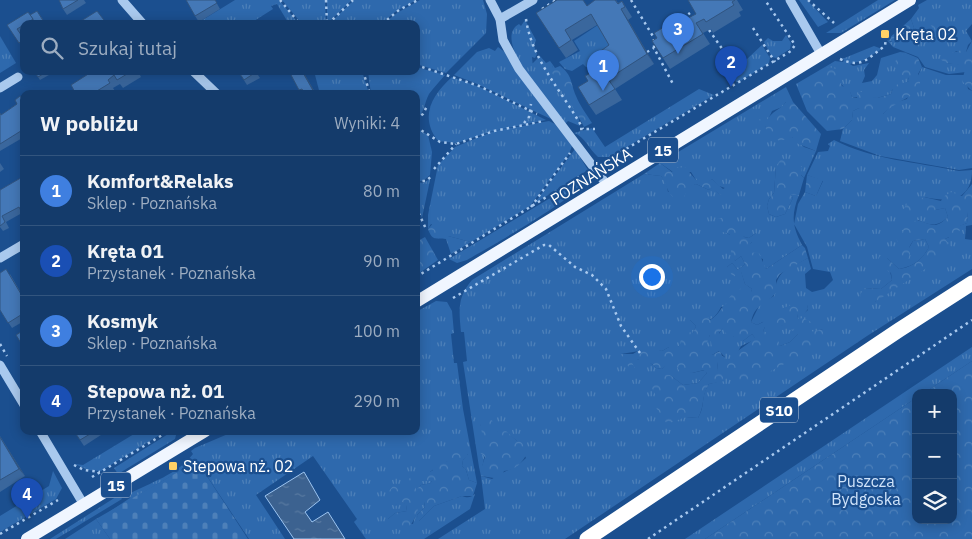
<!DOCTYPE html>
<html lang="pl">
<meta charset="utf-8">
<style>
body{margin:0;font-family:"IBM Plex Sans",sans-serif;background:#214673;color:#f1f3f6}
.controls{position:absolute;right:15px;bottom:15px;display:grid;overflow:hidden;border-radius:10px;box-shadow:0 2px 12px #0003}
.controls button{width:45px;height:45px;display:grid;place-items:center;padding:0;border:0;border-bottom:1px solid #33557e;background:#143b6b;color:#f1f3f6;font:25px sans-serif}
.you{position:absolute;left:651px;top:276px;width:18px;height:18px;margin:-12px;border:4px solid #fff;border-radius:50%;background:#1a73e8;box-shadow:0 0 0 8px #1a73e833}
.badge{display:grid;place-items:center;width:32px;height:32px;border-radius:50%;background:#ffd166;color:#fff;font-size:16px;font-weight:700}
.pin{position:absolute;translate:-50% -41px;filter:drop-shadow(0 1px 2px #0008)}
.pin::after{content:'';position:absolute;top:26px;width:18px;height:15px;background:inherit;clip-path:polygon(0 0,100% 0,50% 100%)}
.list{margin:0;padding:0;list-style:none}
h2{display:flex;justify-content:space-between;align-items:center;height:65px;margin:0;padding:0 20px;font-size:21px}
h2 small{font-size:16px;font-weight:400;color:#9dadc1}
.list li{display:grid;grid-template-columns:32px 1fr auto;gap:15px;align-items:center;box-sizing:border-box;height:70px;padding:0 20px;border-top:1px solid #33557e}
.list b{display:block;font-size:19px;white-space:nowrap}
.list p{margin:0;font-size:16px;white-space:nowrap;color:#9dadc1}
.list em{font-size:16px;font-style:normal;color:#9dadc1}
.icon{flex:none;width:28px;height:28px;fill:none;stroke:currentColor;stroke-width:2;stroke-linecap:round;stroke-linejoin:round}
.map{position:relative;flex:none;width:972px;height:539px;overflow:hidden}
.search{position:absolute;background:#143b6b;box-shadow:0 2px 12px #0003;left:20px;top:20px;width:400px;height:55px;display:flex;align-items:center;gap:12px;box-sizing:border-box;padding:0 18px;border-radius:10px;color:#9dadc1;font-size:19px}
.panel{position:absolute;background:#143b6b;box-shadow:0 2px 12px #0003;left:20px;top:90px;width:400px;height:345px;border-radius:10px}
.map>svg:first-child{display:block}
.grass{fill:url(#grass-tufts)}
.forest{fill:url(#forest-crowns)}
.cemetery{fill:url(#cemetery-stones)}
.water{fill:url(#water-ripples);stroke:#9cc4f0}
.lines{fill:none;stroke-linecap:round;stroke-linejoin:round}
.path{stroke:#a9c9ee;stroke-width:2.5;stroke-dasharray:2.5 4;stroke-linecap:butt}
.minor{stroke:#a9c9ee;stroke-width:9}
.major{stroke:#f0f6ff;stroke-width:12}
.highway{stroke:#fff;stroke-width:15}
.wall{fill:#3a679d}
.shaded-wall{fill:#305480}
.building{fill:#4478b7;stroke:#305480}
.poi-dot{fill:#ffd166;stroke:#1b4f8f;stroke-width:2}
.labels{text-anchor:middle;dominant-baseline:central;stroke-width:4.5;stroke-linejoin:round;paint-order:stroke}
.shield{fill:#1b4f8f;stroke:#bbcadd;stroke-width:1}
.shield-label{font-size:15px;font-weight:bold;fill:#fff}
.poi-label{font-size:16px;fill:#fff;stroke:#1b4f8f;text-anchor:start}
.street-label{font-size:16px;fill:#fff;stroke:#1b4f8f}
.park-label{font-size:16px;fill:#cfe3fa;stroke:#1b4f8f}
</style>
<div class="map">
<svg width="972" height="539" viewBox="0 0 972 539">
<defs>
<pattern id="grass-tufts" width="24" height="20" patternUnits="userSpaceOnUse" patternTransform="scale(1.25)"><rect width="24" height="20" fill="#2e69ad"/><path d="M3 7l-1-3M5 7V3M7 7l1-3M15 17l-1-3M17 17v-4M19 17l1-3" fill="none" stroke="#4d80b9"/></pattern>
<pattern id="forest-crowns" width="20" height="18" patternUnits="userSpaceOnUse" patternTransform="scale(1.25)"><rect width="20" height="18" fill="#2e69ad"/><path d="M2 6a3 3 0 1 1 6 0M12 15a3 3 0 1 1 6 0" fill="none" stroke="#4d80b9"/></pattern>
<pattern id="cemetery-stones" width="16" height="16" patternUnits="userSpaceOnUse" patternTransform="scale(1.25)"><rect width="16" height="16" fill="#2e69ad"/><path d="M2 7V4a2 2 0 0 1 4 0v3zM10 15v-3a2 2 0 0 1 4 0v3z" fill="#4d80b9"/></pattern>
<pattern id="water-ripples" width="26" height="14" patternUnits="userSpaceOnUse" patternTransform="scale(1.25)"><rect width="26" height="14" fill="#3c6290"/><path d="M2 4q2-2 4 0t4 0M15 11q2-2 4 0t4 0" fill="none" stroke="#597aa1"/></pattern>
</defs>
<rect width="100%" height="100%" fill="#1b4f8f"/>
<g class="grass">
<polygon points="235,0 279,0 299,24 289,24 277,4 271,6 273,9 249,24 196,24"/>
<polygon points="282,0 325,0 326,24 302,24"/>
<polygon points="327,0 352,0 327,24"/>
<polygon points="354,0 416,0 395,12 381,24 329,24"/>
<polygon points="420,0 483,0 487,14 486,33 446,73 416,64 416,24 383,24 397,13"/>
<polygon points="799,0 807,0 828,22 818,27"/>
<polygon points="878,0 895,0 841,33 826,33"/>
<polygon points="927,0 972,0 972,24 966,31 972,41 968,45 966,52 956,51 946,63 966,65 966,72 949,74 925,67 918,57 893,47 887,40 891,42 911,34 914,28 911,19 919,8 918,5"/>
<path d="M525 20 536 40 534 46 537 54 535 58 532 57 533 68 532 64 540 56 546 63 550 61 553 65 552 71 578 115 580 126 568 121 565 124C553 108 490 40 519 24L521 26Z"/>
<polygon points="598,25 613,48 604,62 612,76 586,67 583,64 572,71 565,69 559,62 580,51 574,41"/>
<polygon points="786,35 791,43 790,49 776,58 772,57 764,42 768,38 773,41 782,41"/>
<polygon points="0,36 16,63 0,73"/>
<polygon points="762,45 770,58 769,63 739,82 736,82 729,69 747,59"/>
<path d="M874 46 882 49 864 60 850 64 853 66 869 63 864 70 865 76 862 83 872 81 877 75 881 58 900 52 909 53H906L909 81 892 90 891 94 877 98 852 97 850 92C840 85 835 75 825 67L835 61 843 62 844 60 842 59Z"/>
<polygon points="498,47 506,53 551,119 475,83 454,75 477,52 489,48 495,51"/>
<path d="M416 67 445 75C440 81 434 87 429 94 424 103 425 113 416 119V94H371L368 71H416Z"/>
<polygon points="922,67 946,75 965,75 968,89 972,91 972,168 959,170 880,156 840,141 843,129 852,120 853,111 859,108 883,114 894,103 907,99"/>
<polygon points="314,71 362,71 369,94 320,94"/>
<path d="M452 77 482 88 546 120 493 131 457 143 438 141C419 117 432 95 452 77Z"/>
<path d="M786 87 793 102H786L782 107 772 111 765 126 773 138 792 137 804 147 816 151 804 178 793 166H776L774 193 769 199 767 206 769 214 776 217 785 214 793 198 791 195H799C791 215 792 226 802 245L766 269 763 266V259L741 252 752 242 756 233 749 238 725 232 730 235 735 261 741 256 745 264 738 270 732 263 727 267 741 271 745 284 752 289 751 293 733 305 721 307C712 324 707 320 690 320L696 326 693 333 678 347H669L662 351 651 349 621 354C632 361 647 357 656 368L662 369 667 363 692 373 705 370 707 373 698 383 683 385 670 375 686 417 698 418C706 405 700 397 709 384L725 380 717 370 718 362 725 357 719 351 712 355 698 353 711 334 712 346 723 327 733 336 743 341 752 334 756 339 741 346 728 371H734L823 329 807 334H798L790 342 780 346 763 331 765 327 783 325 798 320 797 314H803L808 310 807 305 782 312 757 325 751 322 760 304 774 296C777 269 786 270 808 258L811 269 805 274 806 288 812 292 824 289 833 280 830 272 813 269 807 247 794 224 798 204 805 192 816 196 823 181 807 175 818 152 828 151 830 146 828 144 834 140C873 160 916 162 959 171L972 170C972 200 950 203 924 197L935 210 945 208 948 217C937 227 931 226 918 220L909 248 913 241 925 239 929 247C922 260 914 266 899 269L887 258 892 280 881 289 864 288 875 302 945 239 956 234 959 226 967 223 968 212H972V225L966 226 965 239 972 240V269L867 336 565 539H438L485 509 481 476 492 479C505 470 514 470 526 458L517 441 506 432H498L480 424C486 435 486 455 482 467H479L463 362 467 361 464 332H461C459 311 457 297 472 280L644 174 661 176 666 182 668 192 696 184 709 190 713 187 720 195 725 188 719 186 712 179 707 183 696 180 691 172H673L660 163Z"/>
<path d="M699 89 714 95 610 157H598C589 149 585 137 574 133L592 128 605 147Z"/>
<polygon points="549,121 555,124 572,146 569,154 530,206 471,242 448,236 447,233 431,224 428,229 428,215 438,165 455,147 494,131"/>
<polygon points="416,128 428,135 432,152 430,175 423,181 416,181"/>
<polygon points="575,149 588,170 534,204"/>
<path d="M590 174C589 192 487 248 467 260L457 263 449 259Z"/>
<polygon points="430,179 430,180 422,218 416,204 416,182 423,183"/>
<path d="M436 301 447 302 452 311 454 333 451 334 454 363H457L463 409 477 483 469 480 466 470 462 466 463 460 468 454C454 458 441 463 430 472L432 483 421 485 416 491 399 489 402 502 406 504 407 511 395 513 388 519 413 524 419 502H424L425 507 417 515 419 521 434 506 462 496C467 498 471 498 475 494L470 509 424 539H366L354 522 357 519 313 456 256 495 285 539H249L197 461 103 516 130 498 129 494C151 482 177 475 193 454L191 451 195 448 235 431H416V312Z"/>
<polygon points="972,347 972,361 924,393 916,393 916,398 705,539 685,539"/>
<polygon points="139,431 166,431 101,471 88,470 75,464 83,465"/>
<polygon points="173,431 176,435 175,439 118,474 114,468"/>
<polygon points="53,471 62,488 56,499 0,532 0,516 49,486"/>
<polygon points="119,495 122,499 56,539 50,539"/>
<polygon points="96,519 110,539 65,539"/>
</g>
<g class="forest">
<polygon points="940,8 936,20 948,35 935,39 929,35 932,27 926,18 929,11"/>
<polygon points="911,19 914,28 911,34 896,43 887,40"/>
<polygon points="972,41 972,91 962,81 966,66 946,63 940,59 942,52 946,50 952,53 962,50 966,52"/>
<path d="M906 53 918 58 922 67 918 74 920 80V90C907 99 894 103 883 114L866 115 859 108 853 111 852 120 843 129 827 131 807 111 796 84 825 67 834 68 840 73 839 78 842 86 849 88 852 97 857 98 859 92H866L868 96 877 98 891 94C895 81 900 85 909 81V78L898 73 894 64 897 58Z"/>
<path d="M553 65 555 68 560 66C573 76 570 82 576 96 580 106 587 115 592 123L584 127 582 123 551 71Z"/>
<path d="M786 102H793L821 134 816 151 796 143 792 137 780 141 773 138 768 141 764 137 767 132 765 126 759 124 758 119 766 121C773 110 779 111 786 102Z"/>
<polygon points="782,158 793,166 797,164 802,167 801,175 804,178 799,195 791,195 793,198 785,214 776,217 769,214 767,206 769,199 774,193 776,166"/>
<path d="M660 163 672 172 676 168 685 167 696 180 703 179 707 182 712 179 723 189 725 188V193L720 195 713 188 709 190 696 184 689 187 684 197H673C666 191 667 183 661 176L644 174Z"/>
<polygon points="807,175 823,180 816,196 805,192"/>
<path d="M972 184V212H968L967 223 960 226V230L954 238 949 237 945 239 952 248 948 254 875 302H863L860 295 864 288 881 289 892 280 891 273 877 262 880 256 887 258 899 269C913 267 922 260 929 247L925 239 913 241 909 247 910 254 908 260H900L896 253 900 245 896 239 903 232 904 223C909 222 915 220 920 221 934 225 935 229 948 217L945 208 935 210 928 216 909 213 904 208 909 201 915 202 924 197 941 201 943 197 951 192 962 196Z"/>
<path d="M724 217 729 218 734 229 741 231 744 237 749 238 756 233 761 242 757 245 752 242 750 244 751 251 745 252 759 253 766 269 802 245 805 248 808 258 780 274 776 280 777 291C768 305 755 302 751 322L757 325 763 322 765 316 769 312H781L783 308 791 305 796 307 799 304 807 305 808 309 804 314H797L798 319 803 318 811 322 812 327 807 331 800 330 797 325 793 331 783 325 775 329 765 327 763 331 777 337 780 346 790 342 798 334C811 334 823 326 834 331L835 337 752 381 734 384 730 378 733 371H727V365L734 359 730 355C739 351 747 344 755 338L752 334 743 341H738L733 336 728 337 723 328 719 333 722 342 718 347H712L710 335 706 345 699 352 709 350 712 355 720 351 722 356 725 357 721 364 718 362 717 370 726 372 725 381 709 384C701 396 705 406 698 418L686 417 667 424 655 406 656 396 650 384 655 374 670 375 683 385 698 383 707 373 704 370 692 373 680 372 677 367 670 370 667 364 662 369 656 368 652 364 641 362 638 359H630L637 372 634 375 620 354H633L646 346 662 351 669 347H678L681 343 680 335 684 331 693 333 696 326 690 320 695 312H703L710 320C718 316 720 308 727 303L733 304 729 298 735 290 744 288 751 292 752 289 745 284 741 272 733 277 727 267 732 263 738 270 745 264 741 256 735 261 731 253V247L727 241 730 235 725 232 719 233 716 226 717 219Z"/>
<path d="M436 220 444 221 448 227V236L471 242 451 254 446 239C436 238 432 241 428 229Z"/>
<polygon points="425,237 438,260 418,274 416,273 416,242"/>
<polygon points="972,361 972,539 705,539 916,398 916,520 953,520 953,393 924,393"/>
<path d="M489 418 496 424 498 432 506 431 517 441 524 442 529 449C524 461 517 470 504 471L500 479 481 476 479 467 482 466 485 457 478 451 481 445 478 436 482 433 480 424 482 419Z"/>
<path d="M457 449 464 450 468 455 463 460 462 466 466 470 469 480 477 483 473 496H462L434 506 418 522 417 515 425 507 424 502H420C417 513 413 528 401 532L400 529 387 528 388 519 395 513 407 511 406 505 402 502 396 506 389 504 386 495 395 483 399 489H406L404 484 412 476 416 481V490L421 485 431 483 432 481H422L421 476 423 472H430L433 470V458H441L446 462 450 459 452 451Z"/>
</g>
<polygon class="cemetery" points="197,461 248,539 110,539 96,519"/>
<polygon class="water" points="304,472 320,500 305,512 312,522 328,512 345,539 294,539 265,496"/>
<g class="lines">
<g class="path">
<polyline points="280,0 300,24"/>
<polyline points="326,0 327,24"/>
<polyline points="631,0 654,38 654,48 673,84"/>
<polyline points="808,0 834,23"/>
<polyline points="542,9 556,0"/>
<polyline points="683,18 690,13"/>
<path d="M526 19C532 61 563 92 583 129"/>
<polyline points="328,24 353,0"/>
<polyline points="382,24 399,10 418,0"/>
<polyline points="753,28 775,62"/>
<polyline points="665,30 677,22"/>
<polyline points="709,30 723,50"/>
<polyline points="647,52 654,48"/>
<path d="M840 59C863 69 867 58 885 46L886 37"/>
<polyline points="416,65 479,86 537,114"/>
<polyline points="363,71 370,94"/>
<polyline points="416,119 423,114 427,106"/>
<polyline points="524,123 529,117 531,104"/>
<polyline points="416,127 440,142 456,144 494,131 544,121"/>
<polyline points="580,129 595,129"/>
<polyline points="604,162 791,51 795,45 765,0"/>
<polyline points="434,169 456,144"/>
<polyline points="416,181 426,181 433,175"/>
<polyline points="416,207 426,229"/>
<polyline points="531,207 570,153"/>
<polyline points="416,277 584,174"/>
<polyline points="453,298 544,245 549,245 575,267 592,275 606,289 621,326 640,353"/>
<polyline points="0,344 7,356"/>
<polyline points="74,465 84,470 100,472"/>
<polyline points="92,477 169,431"/>
<polyline points="0,534 58,500"/>
<polyline points="648,539 972,320"/>
</g>
<g class="minor">
<polyline points="122,0 143,24"/>
<polyline points="490,0 500,19 503,40 519,69 607,185"/>
<polyline points="790,0 821,54"/>
<polyline points="500,19 533,0"/>
<polyline points="193,71 217,94"/>
<polyline points="0,88 18,77"/>
<polyline points="0,258 24,244"/>
<polyline points="0,365 24,405"/>
<polyline points="40,431 84,505"/>
</g>
<g class="major">
<polyline points="416,302 910,0"/>
<polyline points="27,539 205,431"/>
</g>
<polyline class="highway" points="587,539 899,330 972,283"/>
</g>
<g class="wall">
<polygon points="59,0 84,0 86,3 67,15 63,9"/>
<polygon points="215,0 220,9 199,22 195,16"/>
<polygon points="557,0 587,6 595,0 616,0 618,3 622,1 632,17 628,20 654,64 615,89 622,100 596,115 589,105 599,74 608,69 609,45 597,25 572,40 578,50 566,58 559,48"/>
<polygon points="688,0 737,0 743,10 739,12 741,16 713,33 711,29 703,33 710,44 670,69 663,58 667,31 676,26 684,15 687,19 696,14"/>
<polygon points="37,11 46,24 24,24 24,33 21,35 24,39 24,48 23,48 7,25 30,15"/>
<polygon points="34,71 56,71 40,80"/>
<polygon points="93,71 138,71 141,77 123,88 120,84 113,88 115,91 110,94 76,94"/>
<polygon points="238,71 258,71 256,72 260,78 247,85"/>
<polygon points="305,75 316,94 301,94 299,90"/>
<polygon points="20,96 24,101 24,137 0,151 0,113 1,115 17,104"/>
<polygon points="0,163 4,169 0,172"/>
<polygon points="24,176 24,215 22,213 6,222 9,228 3,231 0,227 0,190"/>
<polygon points="10,274 24,298 24,321 12,328 0,310"/>
<polygon points="74,431 103,431 104,433 84,446"/>
<polygon points="0,436 25,476 0,492"/>
</g>
<g class="shaded-wall">
<polygon points="621,9 628,20 654,64 647,54"/>
<polygon points="302,71 305,75 316,94 315,94"/>
<polygon points="0,436 25,476 19,469"/>
</g>
<g class="building">
<polygon points="59,0 78,0 63,9"/>
<polygon points="186,0 215,0 217,3 195,16"/>
<polygon points="557,0 583,0 587,6 595,0 615,0 618,4 622,1 625,7 621,9 647,54 608,79 615,89 589,105 578,87 588,81 585,76 596,70 599,74 608,69 598,53 609,45 591,14 565,30 571,40 559,48 536,13"/>
<polygon points="688,0 735,0 732,2 734,5 706,22 704,19 696,23 703,34 663,58 652,41 657,38 654,33 664,27 667,32 676,26 673,21 684,15 686,19 696,14"/>
<polygon points="37,11 44,22 41,24 36,24 30,15"/>
<polygon points="97,11 107,24 83,24 81,21"/>
<polygon points="28,12 33,19 26,24 24,24 24,25 17,29 24,39 19,43 7,25"/>
<polygon points="34,71 41,71 43,74 38,77"/>
<polygon points="93,71 132,71 117,80 114,75 108,80 110,83 92,94 76,94 71,85"/>
<polygon points="238,71 255,71 256,72 244,80"/>
<polygon points="298,71 302,71 315,94 303,94 304,93 302,89 299,90 291,75"/>
<polygon points="179,91 181,94 174,94"/>
<polygon points="20,96 24,102 24,129 0,144 0,113 1,115 17,104 15,100"/>
<polygon points="24,176 24,210 21,211 19,207 2,216 5,222 0,226 0,190"/>
<polygon points="6,269 24,299 24,313 8,323 0,310 0,273"/>
<polygon points="24,330 24,348 16,335"/>
<polygon points="74,431 95,431 80,440"/>
<polygon points="0,437 19,469 0,480"/>
</g>
<g class="poi-dot">
<rect x="880" y="29" width="10" height="10" rx="2.5"/>
<rect x="168" y="461" width="10" height="10" rx="2.5"/>
</g>
<g class="labels">
<g class="shield">
<rect x="648" y="137.5" width="30" height="25" rx="4"/>
<rect x="760" y="397.5" width="38" height="25" rx="4"/>
<rect x="101" y="472.5" width="30" height="25" rx="4"/>
</g>
<g class="shield-label">
<text x="663" y="150">15</text>
<text x="779" y="410">S10</text>
<text x="116" y="485">15</text>
</g>
<g class="poi-label">
<text x="895" y="34">Kręta 02</text>
<text x="183" y="466">Stepowa nż. 02</text>
</g>
<g class="street-label">
<text transform="translate(591 176) rotate(-32)">POZNAŃSKA</text>
</g>
<g class="park-label">
<text x="866" y="481">Puszcza<tspan x="866" dy="18">Bydgoska</tspan></text>
</g>
</g>
</svg>
<div class="controls">
<button>+</button>
<button>−</button>
<button><svg class="icon" aria-label="layers" viewBox="0 0 24 24"><path d="M12 4l9 5-9 5-9-5zM3 14l9 5 9-5"/></svg></button>
</div>
<div class="you"></div>
<div class="pin badge" style="left:603px;top:91px;background:#3f7fe0">1</div>
<div class="pin badge" style="left:731px;top:87px;background:#1a4fb4">2</div>
<div class="pin badge" style="left:678px;top:54px;background:#3f7fe0">3</div>
<div class="pin badge" style="left:27px;top:519px;background:#1a4fb4">4</div>
<div class="search"><svg class="icon" aria-label="search" viewBox="0 0 24 24"><circle cx="10" cy="10" r="6"/><path d="M15 15l6 6"/></svg>Szukaj tutaj</div>
<section class="panel">
<h2>W pobliżu<small>Wyniki: 4</small></h2>
<ul class="list">
<li><span class="badge" style="background:#3f7fe0">1</span><div><b>Komfort&amp;Relaks</b><p>Sklep · Poznańska</p></div><em>80 m</em></li>
<li><span class="badge" style="background:#1a4fb4">2</span><div><b>Kręta 01</b><p>Przystanek · Poznańska</p></div><em>90 m</em></li>
<li><span class="badge" style="background:#3f7fe0">3</span><div><b>Kosmyk</b><p>Sklep · Poznańska</p></div><em>100 m</em></li>
<li><span class="badge" style="background:#1a4fb4">4</span><div><b>Stepowa nż. 01</b><p>Przystanek · Poznańska</p></div><em>290 m</em></li>
</ul>
</section>
</div>
